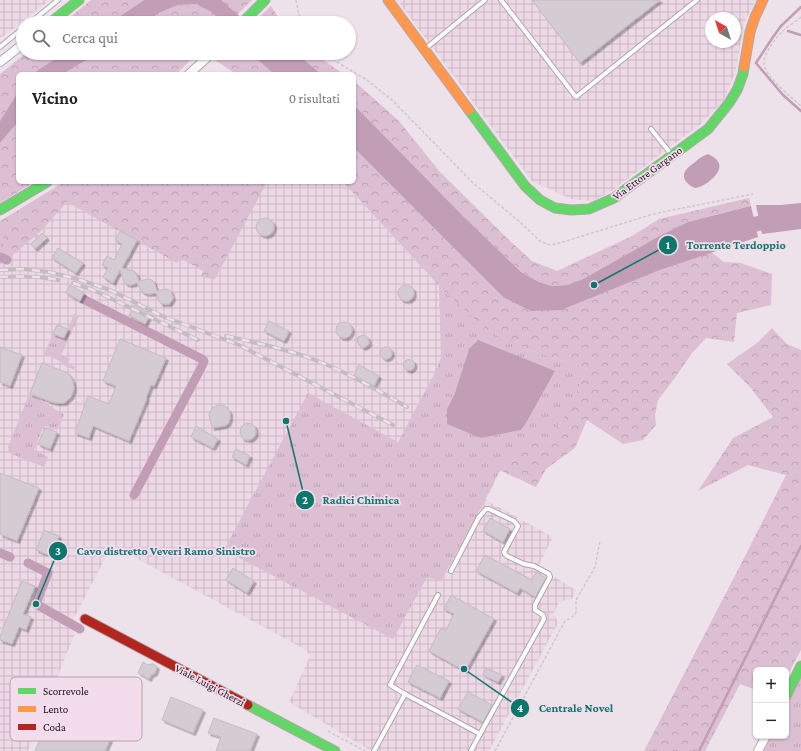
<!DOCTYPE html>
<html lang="it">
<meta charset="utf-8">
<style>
body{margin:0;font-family:"Crimson Pro",serif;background:#f2f2f2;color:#222}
.controls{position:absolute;right:12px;bottom:12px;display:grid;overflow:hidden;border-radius:6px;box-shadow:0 1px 3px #0004}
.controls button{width:36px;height:36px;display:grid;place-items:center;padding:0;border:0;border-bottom:1px solid #e0e0e0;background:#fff;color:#222;font:20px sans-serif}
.compass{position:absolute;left:705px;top:12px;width:36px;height:36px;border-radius:50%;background:#fff;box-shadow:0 1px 3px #0004;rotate:321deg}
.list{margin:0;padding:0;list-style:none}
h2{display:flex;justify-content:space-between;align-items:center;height:52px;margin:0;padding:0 16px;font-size:17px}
h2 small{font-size:13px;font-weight:400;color:#767676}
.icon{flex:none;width:22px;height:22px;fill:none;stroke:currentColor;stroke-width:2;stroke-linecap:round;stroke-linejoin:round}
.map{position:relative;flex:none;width:801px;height:751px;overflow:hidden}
.search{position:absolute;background:#fff;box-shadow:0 1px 3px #0004;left:16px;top:16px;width:340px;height:44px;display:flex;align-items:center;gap:10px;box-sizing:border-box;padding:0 14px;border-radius:22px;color:#767676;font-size:15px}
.panel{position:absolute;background:#fff;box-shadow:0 1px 3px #0004;left:16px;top:72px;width:340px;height:112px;border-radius:6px}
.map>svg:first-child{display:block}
.industrial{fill:url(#industrial-grid);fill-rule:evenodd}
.grass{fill:url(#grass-tufts);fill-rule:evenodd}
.forest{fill:url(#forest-crowns)}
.water{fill:#c19db6}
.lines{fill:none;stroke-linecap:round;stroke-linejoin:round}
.stream{stroke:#c19db6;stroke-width:2.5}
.canal{stroke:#c19db6;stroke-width:9}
.river{stroke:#c19db6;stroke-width:15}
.building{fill:#d5cbd2;stroke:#c4bcc1;filter:url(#shadow)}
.lane-casing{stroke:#b0a7ae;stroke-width:6}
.street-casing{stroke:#b0a7ae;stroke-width:10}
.fast-casing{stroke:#b0a7ae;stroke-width:11}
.slow-casing{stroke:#b0a7ae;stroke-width:11}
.jam-casing{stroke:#b0a7ae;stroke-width:11}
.path{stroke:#cbc8ca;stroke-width:1.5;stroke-dasharray:3 2;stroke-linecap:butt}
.lane{stroke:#fcfbfc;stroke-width:4}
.street{stroke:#fcfbfc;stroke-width:8}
.fast{stroke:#63d668;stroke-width:9}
.slow{stroke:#ff974d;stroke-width:9}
.jam{stroke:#b3261e;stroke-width:9}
.rail-casing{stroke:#c2bec0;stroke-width:4}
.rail{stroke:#f3ddec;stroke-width:2.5;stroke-dasharray:8;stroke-linecap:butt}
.labels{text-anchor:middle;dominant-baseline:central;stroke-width:3.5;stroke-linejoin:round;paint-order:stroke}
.street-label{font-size:11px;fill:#1f171c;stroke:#f3ddec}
.key{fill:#f3ddec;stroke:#b3a2ae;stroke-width:1}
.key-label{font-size:11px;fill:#1f171c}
.leader{fill:none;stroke:#0f766e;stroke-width:1.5}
.callout-dot{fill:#0f766e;stroke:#f3ddec;stroke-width:1.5}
.mark-label{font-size:12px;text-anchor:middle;font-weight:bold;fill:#fff}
.callout-label{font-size:12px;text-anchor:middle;font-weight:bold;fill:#0f766e;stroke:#f3ddec;stroke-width:3.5;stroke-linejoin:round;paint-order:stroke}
</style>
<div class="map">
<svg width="801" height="751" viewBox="0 0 801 751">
<defs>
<pattern id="industrial-grid" width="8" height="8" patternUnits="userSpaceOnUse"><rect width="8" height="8" fill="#edd8e6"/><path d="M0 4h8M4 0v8" fill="none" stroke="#cbb9c5"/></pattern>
<pattern id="grass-tufts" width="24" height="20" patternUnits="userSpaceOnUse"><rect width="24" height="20" fill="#dcbfd2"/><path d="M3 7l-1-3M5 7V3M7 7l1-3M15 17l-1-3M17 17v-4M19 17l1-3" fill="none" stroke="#bca3b4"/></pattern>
<pattern id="forest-crowns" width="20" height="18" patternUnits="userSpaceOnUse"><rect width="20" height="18" fill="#dcbfd2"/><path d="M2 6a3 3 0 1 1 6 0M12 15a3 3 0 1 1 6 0" fill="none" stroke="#bca3b4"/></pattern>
<filter id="shadow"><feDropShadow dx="2.5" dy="2.5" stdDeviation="0" flood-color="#0004"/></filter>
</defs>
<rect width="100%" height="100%" fill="#eee2ea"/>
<g class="industrial">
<polygon points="0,0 50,0 0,39"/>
<path d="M397 0H756L744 23 736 70 724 100 701 124 609 193 591 201 571 199 532 181ZM711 18H735V42H711Z"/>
<polygon points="82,182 343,182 443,290 482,326 509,343 599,373 536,487 500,471 486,500 553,537 538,567 576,590 572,599 559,602 554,613 558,623 489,751 371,751 289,702 310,656 306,650 112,545 69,628 75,633 28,751 0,751 0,228"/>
</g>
<g class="grass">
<polygon points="0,236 4,236 4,248 20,249 0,265"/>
<path d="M439 286 482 326 509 343 587 369 565 416 547 445 532 442 500 470 485 500 441 581 427 577 393 639 224 550 308 393 398 442 437 369 441 357ZM469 349 555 371 526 423 521 430 481 438 447 409 455 393Z"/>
<polygon points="74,314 79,316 61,355 70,359 68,363 75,367 74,370 61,364 62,362 44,354 53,334 64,338"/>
<path d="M41 364H42L30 395C43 400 52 409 64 414L57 430 44 425 34 450 48 457 44 467 9 453 8 447Z"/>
<polygon points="801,676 801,751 764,751 771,736 786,736 786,706"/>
</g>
<g class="forest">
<polygon points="91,0 144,0 110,23 63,23"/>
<polygon points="221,0 252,0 237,15"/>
<polygon points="197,4 210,7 226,23 144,23 159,13 178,5"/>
<polygon points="271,6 282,23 260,23 256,20"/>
<polygon points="26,53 64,53 38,70 34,74 18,74 18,92 0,121 0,74"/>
<polygon points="98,53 198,53 176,74 63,74"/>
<polygon points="222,53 250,53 274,74 236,74 215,60"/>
<polygon points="296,53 314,53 343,74 321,74"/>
<polygon points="354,82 361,87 399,121 440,172 509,240 532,261 557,271 632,236 659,219 749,198 751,206 688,222 663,234 583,279 568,285 552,286 539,282 521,272 463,216 354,105"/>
<polygon points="18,122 18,182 34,182 0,203 0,143"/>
<polygon points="354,148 503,297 657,271 711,252 724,262 741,263 772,274 771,305 737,313 734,342 706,338 692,353 677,375 658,400 655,415 656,425 643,440 623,444 587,420 575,448 546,469 536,487 500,470 532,442 547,445 565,416 587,369 509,343 482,326 443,290 343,182 354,182"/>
<polygon points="64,182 267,182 215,279 201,277 203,271 180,258 177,263 67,202 41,231 20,249 4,248 4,236 0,236 0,221"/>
<polygon points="772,328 787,344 801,350 801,650 786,678 786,670 756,670 756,690 740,684 705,751 644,751 740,566 786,475 748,465 698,491 733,438 773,417 750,387 727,364 757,343"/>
</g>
<g class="water">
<polygon points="144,0 221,0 237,15 228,23 226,23 210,7 197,4 178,5 159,13 144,23 110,23"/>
<polygon points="64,53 98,53 63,74 34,74 38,70"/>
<polygon points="250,53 296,53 321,74 274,74"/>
<polygon points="18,92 18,122 0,143 0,121"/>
<polygon points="354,105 463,216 521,272 539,282 552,286 568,285 583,279 663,234 688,222 751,206 758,237 657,271 561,310 531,311 503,297 354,148"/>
<path d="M708 154C722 160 723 169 712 179 706 184 702 187 695 188 688 185 680 178 686 170 688 167 691 165 694 163 698 159 702 156 708 154Z"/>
<polygon points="801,203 801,229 762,234 756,205 781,205"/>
<polygon points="478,340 555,371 526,423 521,430 481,438 447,424 447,409 455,393 469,349"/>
</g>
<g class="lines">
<g class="stream">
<polyline points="781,26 773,37 756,63 783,95 801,111"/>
<polyline points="781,26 801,7"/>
<polyline points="788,31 801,35"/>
<polyline points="699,751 801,546"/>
</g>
<g class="canal">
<polyline points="0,257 7,260"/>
<polyline points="83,299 202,359 204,361 202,366 134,495"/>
<polyline points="0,553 10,557"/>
<polyline points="28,563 48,573 36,604 80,629"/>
</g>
<g class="river">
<polyline points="204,0 215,5 236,23"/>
<polyline points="736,228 781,219 801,216"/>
</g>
</g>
<g class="building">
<polygon points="532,0 660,0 580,63"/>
<circle cx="265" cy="227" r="9"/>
<polygon points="120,231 137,240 122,268 134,271 136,273 139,281 148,279 152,280 154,282 157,291 166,289 171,291 173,298 171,302 169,304 161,304 159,301 156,293 148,294 142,292 137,283 131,285 126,284 124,282 120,270 113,283 103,277 108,268 102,265 107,256 114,260 122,244 115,240"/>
<polygon points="42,233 47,238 35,249 31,244"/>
<polygon points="58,248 83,263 76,273 52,258"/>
<polygon points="70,285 84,293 80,301 66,293"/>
<circle cx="406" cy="293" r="8"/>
<polygon points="134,305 151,314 145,324 129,315"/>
<polygon points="269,321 289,331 284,341 264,331"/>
<circle cx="344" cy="330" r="8"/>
<polygon points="57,325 68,329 64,338 53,334"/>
<polygon points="364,335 366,336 368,338 369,342 369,344 367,346 363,348 359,345 357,341 358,337"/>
<polygon points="120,339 166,358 154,386 151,385 146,398 147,398 129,441 93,426 89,438 75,433 88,396 109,404 116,386 103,381"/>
<polygon points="0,347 22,355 10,386 0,382"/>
<circle cx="386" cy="353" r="6"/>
<circle cx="409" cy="365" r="5.5"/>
<polygon points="42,363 68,373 73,381 74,389 71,397 64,403 55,403 30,394"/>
<polygon points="359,365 379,376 374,386 354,376"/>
<polygon points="218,405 225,406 227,408 230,412 230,419 228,424 224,426 212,428 209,415 212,408"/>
<polygon points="247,423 252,424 255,427 256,432 255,436 252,439 248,440 243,439 240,433 241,427 245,424"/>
<polygon points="196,426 218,439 213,448 191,437"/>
<polygon points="45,428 57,432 50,449 38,444"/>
<polygon points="236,449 250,456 246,465 232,457"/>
<polygon points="0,473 39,488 17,541 0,534"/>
<polygon points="490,518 510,529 503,542 483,531"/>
<polygon points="44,530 59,536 51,556 36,550"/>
<polygon points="485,555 532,580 536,572 546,578 535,597 520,588 517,593 476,571"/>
<polygon points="233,568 254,581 247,593 226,580"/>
<polygon points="22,581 35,586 23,614 31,617 26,630 19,627 12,644 0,640 0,636"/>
<polygon points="451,595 494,619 465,671 429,651 441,628 446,630 454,614 444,609"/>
<polygon points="143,662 148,665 151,664 154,664 157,667 155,673 151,675 149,679 138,673"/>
<polygon points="417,665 449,681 440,698 408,682"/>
<polygon points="486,668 502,675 498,682 483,675"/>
<polygon points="61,688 82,696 78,706 117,723 105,751 35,751"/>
<polygon points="468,692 492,705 483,722 458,709"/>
<polygon points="171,697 203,710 193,733 162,720"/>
<polygon points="214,718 257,734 250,751 216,751 221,737 208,733"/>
</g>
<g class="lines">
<g class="lane-casing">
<g id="lane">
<polyline points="501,0 576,97 697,0"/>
<polyline points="30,23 58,0"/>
<polyline points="0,47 23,28"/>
<polyline points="425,49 485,0"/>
<polyline points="651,129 671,154"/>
<polyline points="405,694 480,734 544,619 543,615 535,610 535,605 550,577 549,574 534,566 524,564 507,556 505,554 504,552 517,528 518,526 514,521 489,509 486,509 479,517 451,571"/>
<polyline points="374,751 405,694 390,685 438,595"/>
<polyline points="471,751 480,734"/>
</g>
</g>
<g class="street-casing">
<g id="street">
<polyline points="0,62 23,44"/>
<polyline points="189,74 212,53"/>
<polyline points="758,751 766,736"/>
</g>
</g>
<g class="fast-casing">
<g id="fast">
<polyline points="50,23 79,0"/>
<polyline points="242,23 265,0"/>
<polyline points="469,110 525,186 540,200 555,208 571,210 589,209 614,198 708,129 729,103 737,90 743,74 744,67"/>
<polyline points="0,210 47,182"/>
<polyline points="786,696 801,666"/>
<polyline points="248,705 335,751"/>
</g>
</g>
<g class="slow-casing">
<g id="slow">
<polyline points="388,0 469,110"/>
<polyline points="744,67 750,32 755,17 763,0"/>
</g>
</g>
<g class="jam-casing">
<polyline id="jam" points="85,619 248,705"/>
</g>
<g class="path">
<polyline points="296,0 299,15 303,23"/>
<path d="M801 17C796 22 789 25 784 30 777 36 762 55 764 65 767 78 791 97 801 106"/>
<polyline points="325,53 340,64 367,80 393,101 473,183 520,222 541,242 551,245 560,243 653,214 753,194"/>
<polyline points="328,731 365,751"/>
<polyline points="495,751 565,621 571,618 576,613 576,600 595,567 600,541"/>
</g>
<use href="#lane" class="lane"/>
<use href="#street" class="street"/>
<use href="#fast" class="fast"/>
<use href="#slow" class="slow"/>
<use href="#jam" class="jam"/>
<g class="rail-casing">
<g id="rail">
<polyline points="0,270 24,269 49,272 80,280 110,290 162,316 239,345 393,425"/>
<path d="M0 277C19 276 38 276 58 280"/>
<polyline points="73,283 93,290 198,340"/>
<path d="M226 336C256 343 287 349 315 360 347 372 377 390 407 407"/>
</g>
</g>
<use href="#rail" class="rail"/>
</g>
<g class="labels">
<g class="street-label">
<text transform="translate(647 173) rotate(-36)">Via Ettore Gargano</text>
<text transform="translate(210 685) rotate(28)">Viale Luigi Gherzi</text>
</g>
</g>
<rect x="10" y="677" width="132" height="64" rx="6" class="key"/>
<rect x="18" y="688" width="18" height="6" fill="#63d668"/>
<rect x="18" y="706" width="18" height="6" fill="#ff974d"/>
<rect x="18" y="724" width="18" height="6" fill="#b3261e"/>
<g class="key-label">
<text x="43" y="695">Scorrevole</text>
<text x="43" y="713">Lento</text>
<text x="43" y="731">Coda</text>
</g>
<path class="leader" d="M594 285L668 245M286 421L305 500M36 604L58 551M464 669L520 708"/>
<g class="callout-dot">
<circle cx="594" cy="285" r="4"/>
<circle cx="286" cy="421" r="4"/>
<circle cx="36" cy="604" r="4"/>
<circle cx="464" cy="669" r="4"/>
<circle cx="668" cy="245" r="10"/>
<circle cx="305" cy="500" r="10"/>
<circle cx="58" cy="551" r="10"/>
<circle cx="520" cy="708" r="10"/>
</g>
<g class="mark-label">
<text x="668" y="249">1</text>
<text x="305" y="504">2</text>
<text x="58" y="555">3</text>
<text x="520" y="712">4</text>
</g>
<g class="callout-label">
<text x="736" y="249">Torrente Terdoppio</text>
<text x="361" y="504">Radici Chimica</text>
<text x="166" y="555">Cavo distretto Veveri Ramo Sinistro</text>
<text x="576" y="712">Centrale Novel</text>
</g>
</svg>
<div class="controls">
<button>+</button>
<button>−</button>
</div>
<svg class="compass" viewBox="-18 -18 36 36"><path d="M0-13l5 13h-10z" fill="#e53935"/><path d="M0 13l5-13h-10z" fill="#767676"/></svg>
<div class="search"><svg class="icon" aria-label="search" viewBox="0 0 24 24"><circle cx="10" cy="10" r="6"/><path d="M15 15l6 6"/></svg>Cerca qui</div>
<section class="panel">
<h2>Vicino<small>0 risultati</small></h2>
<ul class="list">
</ul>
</section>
</div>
